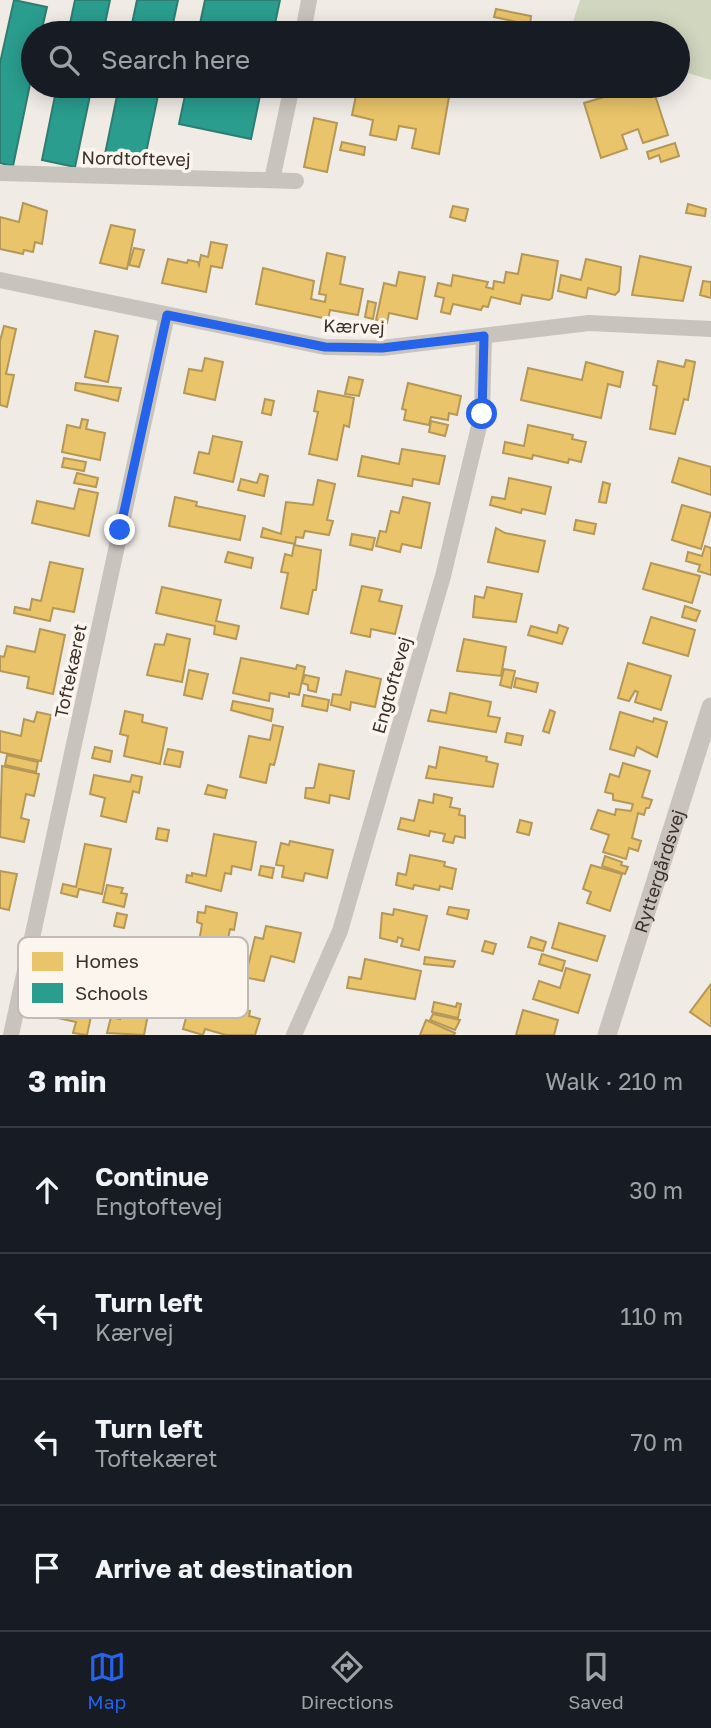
<!DOCTYPE html>
<meta charset="utf-8">
<style>
body{margin:0;font-family:"Golos Text",sans-serif;background:#242831;color:#f1f3f6}
.stop{position:absolute;width:21px;height:21px;margin:-16px;border:5px solid #2563eb;border-radius:50%;background:#fff}
.stop.end{background:#2563eb;border-color:#fff;box-shadow:0 2px 7px #0008}
.list{margin:0;padding:0;list-style:none}
h2{display:flex;justify-content:space-between;align-items:center;height:91px;margin:0;padding:0 28px;font-size:30px}
h2 small{font-size:23px;font-weight:400;color:#9ea1a6}
.list li{display:grid;grid-template-columns:46px 1fr auto;gap:21px;align-items:center;box-sizing:border-box;height:126px;padding:0 28px;border-top:2px solid #363941}
.list b{display:block;font-size:26px;white-space:nowrap}
.list p{margin:0;font-size:23px;white-space:nowrap;color:#9ea1a6}
.list em{font-size:23px;font-style:normal;color:#9ea1a6}
.icon{flex:none;width:38px;height:38px;fill:none;stroke:currentColor;stroke-width:2;stroke-linecap:round;stroke-linejoin:round}
.map{position:relative;flex:none;width:711px;height:1035px;overflow:hidden}
.search{position:absolute;background:#171b24;box-shadow:0 4px 18px #0003;left:21px;right:21px;top:21px;height:77px;display:flex;align-items:center;gap:18px;box-sizing:border-box;padding:0 24px;border-radius:38px;color:#9ea1a6;font-size:26px}
.sheet{height:595px;background:#171b24}
nav{display:flex;justify-content:space-around;align-items:center;box-sizing:border-box;height:98px;border-top:2px solid #363941;background:#171b24;font-size:19px;color:#9ea1a6}
nav a{display:grid;justify-items:center;gap:4px}
nav .on{color:#2563eb}
.map>svg:first-child{display:block}
.green{fill:#d1d6bf}
.homes{fill:#e9c46a;stroke:#b59857;stroke-width:2}
.schools{fill:#2a9d8f;stroke:#2f7c71;stroke-width:2}
.lines{fill:none;stroke-linecap:round;stroke-linejoin:round}
.minor{stroke:#c9c3be;stroke-width:16}
.tertiary{stroke:#c9c3be;stroke-width:19}
.route{stroke:#2563eb;stroke-width:9}
.labels{text-anchor:middle;dominant-baseline:central;stroke-width:7;stroke-linejoin:round;paint-order:stroke}
.street-label{font-size:18px;fill:#3b302b;stroke:#fbf5ee}
.key{fill:#fbf5ee;stroke:#c1bab4;stroke-width:2}
.key-label{font-size:19px;fill:#3b302b}
</style>
<div class="map">
<svg width="711" height="1035" viewBox="0 0 711 1035">
<rect width="100%" height="100%" fill="#f0ebe5"/>
<polygon class="green" points="580,0 711,0 711,80 678,70 678,33 593,33 573,22"/>
<g class="homes">
<polygon points="496,9 531,16 530,25 494,17"/>
<polygon points="358,86 430,86 450,91 439,154 412,148 416,129 399,126 396,140 370,135 373,120 352,115"/>
<polygon points="600,86 629,86 632,96 653,89 668,135 643,143 638,129 622,135 627,149 601,158 584,103 604,97"/>
<polygon points="314,118 337,123 327,172 304,167"/>
<polygon points="342,142 365,147 364,155 340,150"/>
<polygon points="675,143 679,156 661,162 659,155 649,159 647,152"/>
<polygon points="23,203 47,211 42,244 35,242 33,252 24,250 23,254 0,249 0,217 19,222"/>
<polygon points="688,204 706,209 705,216 686,213"/>
<polygon points="453,206 468,209 465,221 450,217"/>
<polygon points="111,225 135,230 127,269 100,263"/>
<polygon points="211,242 227,245 222,268 211,266 206,292 162,283 168,259 187,263 188,260 198,262 199,265 201,255 208,257"/>
<polygon points="134,248 144,250 139,267 129,265"/>
<polygon points="327,253 345,257 340,284 363,289 358,315 330,310 328,319 256,304 263,268 314,281 311,299 325,302 326,295 319,294"/>
<polygon points="522,254 558,261 552,298 549,300 522,295 520,304 491,297 488,307 483,306 481,310 453,304 450,314 441,312 444,298 435,296 438,283 451,286 453,275 488,282 486,287 493,289 494,281 504,283 506,272 518,274"/>
<polygon points="640,256 691,267 683,301 632,295"/>
<polygon points="586,259 621,267 619,291 615,295 588,288 586,298 558,291 561,275 581,280"/>
<polygon points="399,272 425,277 417,319 389,313 387,323 376,320 384,283 396,286"/>
<polygon points="703,281 711,282 711,298 700,295"/>
<polygon points="368,301 376,303 373,319 365,317"/>
<polygon points="4,326 16,329 6,374 14,375 7,407 0,405 0,341"/>
<polygon points="95,331 118,336 108,382 85,377"/>
<polygon points="205,358 223,362 215,400 184,393 189,369 202,371"/>
<polygon points="686,360 695,362 688,400 684,399 675,434 650,429 657,386 653,385 658,361 684,367"/>
<polygon points="586,362 623,372 620,387 608,384 601,418 521,400 528,368 582,380"/>
<polygon points="349,377 363,380 359,396 345,394"/>
<polygon points="76,383 121,388 118,401 75,390"/>
<polygon points="408,383 461,396 457,415 449,413 448,420 431,417 429,425 404,420 406,410 402,409"/>
<polygon points="318,391 354,398 349,427 344,425 337,460 309,454 318,412 314,411"/>
<polygon points="265,399 274,401 271,415 262,413"/>
<polygon points="82,419 88,420 86,429 105,433 100,460 62,452 67,425 80,428"/>
<polygon points="431,421 448,425 445,436 429,432"/>
<polygon points="528,425 573,435 572,439 586,442 581,462 569,459 568,463 533,455 532,459 503,453 505,442 524,446"/>
<polygon points="213,436 242,442 233,482 194,473 199,452 209,454"/>
<polygon points="402,449 445,456 439,484 413,479 412,486 358,476 362,456 399,464"/>
<polygon points="64,458 86,462 84,471 62,467"/>
<polygon points="679,458 711,467 711,495 672,482"/>
<polygon points="77,473 98,478 96,487 74,483"/>
<polygon points="260,474 268,476 264,496 238,490 241,479 257,483"/>
<polygon points="509,478 551,487 545,514 522,509 521,513 490,505 492,497 505,499"/>
<polygon points="318,480 335,484 327,520 333,521 329,535 305,531 303,538 296,537 295,544 261,537 263,528 281,534 286,502 313,505"/>
<polygon points="603,482 610,484 606,503 599,502"/>
<polygon points="79,489 98,493 89,536 32,523 37,501 74,509"/>
<polygon points="175,497 197,502 196,506 245,516 240,540 169,526"/>
<polygon points="403,497 430,503 421,548 402,544 400,552 376,546 380,531 386,532 391,511 399,513"/>
<polygon points="682,505 711,513 701,549 672,540"/>
<polygon points="576,520 596,524 594,534 574,530"/>
<polygon points="496,528 505,533 545,541 538,572 488,562"/>
<polygon points="352,534 375,538 372,550 350,545"/>
<polygon points="294,545 321,550 316,590 313,590 308,614 281,608 288,573 281,572 285,554 292,556"/>
<polygon points="705,546 711,548 711,575 698,571 700,565 686,561 688,552 702,556"/>
<polygon points="228,552 253,558 251,568 225,562"/>
<polygon points="50,562 83,569 74,612 53,608 50,621 14,613 15,607 30,610 32,599 41,601"/>
<polygon points="651,563 700,576 692,603 643,589"/>
<polygon points="362,586 382,590 379,601 402,606 395,634 371,629 370,637 351,633"/>
<polygon points="162,587 221,600 216,621 239,626 236,639 214,634 215,626 156,613"/>
<polygon points="487,587 522,594 516,622 473,617 475,596 484,598"/>
<polygon points="685,606 700,611 696,621 682,617"/>
<polygon points="651,617 695,630 688,656 643,643"/>
<polygon points="559,625 568,628 562,644 528,635 531,626 557,633"/>
<polygon points="40,629 65,635 53,694 27,688 29,677 0,671 0,656 4,657 7,646 35,652"/>
<polygon points="167,634 190,639 182,682 147,675 155,644 164,645"/>
<polygon points="464,639 506,647 501,676 457,671"/>
<polygon points="241,658 296,669 297,665 305,667 299,695 289,693 289,697 270,693 269,701 233,693"/>
<polygon points="628,663 671,676 661,710 635,702 638,692 635,691 629,701 618,698"/>
<polygon points="504,669 515,671 511,688 500,685"/>
<polygon points="189,670 208,674 202,699 184,695"/>
<polygon points="346,671 381,679 375,707 351,702 350,710 331,705 333,694 341,695"/>
<polygon points="305,675 319,678 316,692 308,690 308,685 302,683"/>
<polygon points="516,678 538,683 536,692 514,687"/>
<polygon points="450,693 491,702 488,716 500,718 496,732 428,721 431,710 446,713"/>
<polygon points="304,695 329,700 327,711 302,706"/>
<polygon points="233,701 273,709 271,721 231,710"/>
<polygon points="550,710 555,712 549,733 543,731"/>
<polygon points="125,711 143,715 142,722 167,728 160,764 124,756 128,736 120,734"/>
<polygon points="37,712 51,715 41,761 0,752 0,731 21,736 24,719 34,722"/>
<polygon points="620,712 653,722 654,718 667,722 657,757 637,747 634,756 610,749"/>
<polygon points="273,725 283,727 276,758 274,765 270,764 266,783 240,777 249,736 270,740"/>
<polygon points="507,733 523,736 521,745 505,742"/>
<polygon points="95,747 112,751 110,762 92,758"/>
<polygon points="440,747 487,757 486,761 498,764 493,787 426,778 429,766 436,768"/>
<polygon points="168,749 183,752 180,767 164,764"/>
<polygon points="7,755 38,762 36,772 5,765"/>
<polygon points="623,763 650,771 642,797 652,800 649,808 646,808 644,815 638,813 636,822 632,838 641,841 638,851 629,848 626,859 603,852 609,835 591,829 598,810 615,815 616,809 631,811 633,804 613,800 613,794 605,792 610,774 619,777"/>
<polygon points="319,764 354,771 349,799 330,795 329,803 305,798 306,788 314,788"/>
<polygon points="2,766 39,774 34,796 26,794 21,818 29,820 24,842 0,837"/>
<polygon points="94,775 130,782 132,775 142,777 139,793 133,791 126,822 101,816 105,798 90,794"/>
<polygon points="208,785 227,790 225,798 205,794"/>
<polygon points="434,794 452,798 450,807 460,809 459,815 465,816 465,838 455,836 453,843 443,841 445,834 430,831 429,836 398,829 401,818 414,821 419,800 433,803"/>
<polygon points="520,820 532,823 529,835 517,832"/>
<polygon points="158,828 169,830 167,841 156,839"/>
<polygon points="214,834 256,842 251,870 232,866 231,874 225,873 221,891 186,882 187,875 192,876 192,873 206,876"/>
<polygon points="290,841 333,850 327,878 305,873 303,881 282,877 284,866 276,865 281,843 289,845"/>
<polygon points="85,844 111,849 102,894 79,889 77,897 61,893 63,884 76,887"/>
<polygon points="410,855 445,862 444,866 456,869 452,889 440,886 439,890 414,885 413,889 396,885 398,873 406,875"/>
<polygon points="605,856 622,862 621,865 628,867 625,874 602,866"/>
<polygon points="591,865 622,874 610,911 587,903 591,892 583,889"/>
<polygon points="261,866 274,868 272,878 259,875"/>
<polygon points="0,871 17,874 9,910 0,908"/>
<polygon points="107,885 123,888 121,893 127,894 124,907 103,902"/>
<polygon points="206,906 237,913 234,930 230,929 225,954 198,948 202,924 197,922 198,912 205,913"/>
<polygon points="449,907 469,910 467,919 447,914"/>
<polygon points="394,909 427,916 419,950 401,946 403,939 398,937 397,942 380,938 382,913 393,915"/>
<polygon points="117,913 127,915 124,928 114,926"/>
<polygon points="559,923 605,936 597,961 552,948"/>
<polygon points="266,926 301,933 294,962 271,956 264,981 248,978 247,970 255,937 263,939"/>
<polygon points="531,937 546,942 543,951 528,947"/>
<polygon points="485,941 496,944 493,954 482,951"/>
<polygon points="60,942 76,946 72,962 93,966 89,984 76,981 71,1007 92,1012 87,1035 73,1033 76,1022 44,1015"/>
<polygon points="542,954 565,961 562,971 539,964"/>
<polygon points="425,957 455,961 453,967 424,964"/>
<polygon points="365,959 421,971 415,999 347,988 349,977 361,979"/>
<polygon points="566,968 590,975 578,1013 533,999 539,981 560,988"/>
<polygon points="711,984 711,1025 710,1026 690,1012"/>
<polygon points="191,999 236,1012 237,1008 250,1011 249,1016 260,1019 255,1035 226,1035 205,1029 203,1035 183,1029"/>
<polygon points="434,1002 456,1007 457,1003 461,1004 458,1018 432,1012"/>
<polygon points="123,1003 149,1009 144,1035 107,1033 111,1017 120,1019"/>
<polygon points="523,1010 558,1020 554,1035 516,1035"/>
<polygon points="433,1014 460,1020 455,1030 430,1020"/>
<polygon points="426,1020 455,1033 454,1035 420,1035"/>
</g>
<g class="schools">
<polygon points="14,0 47,7 41,33 33,33 33,70 13,166 0,163 0,63"/>
<polygon points="75,0 110,0 103,33 68,33"/>
<polygon points="137,0 178,0 171,33 130,33"/>
<polygon points="205,0 280,0 273,33 198,33"/>
<polygon points="57,86 92,86 75,167 42,160"/>
<polygon points="119,86 160,86 143,167 104,159"/>
<polygon points="187,86 262,86 251,139 179,124"/>
</g>
<g class="lines">
<g class="minor">
<polyline points="303,33 309,0"/>
<polyline points="0,173 296,181"/>
<polyline points="272,180 292,86"/>
<polyline points="0,280 325,347 382,348 589,323 711,329"/>
<polyline points="11,1035 167,315"/>
<polyline points="294,1035 340,931 443,576 482,414 484,336"/>
</g>
<path class="tertiary" id="s1" d="M607 1035 711 707"/>
</g>
<g class="lines">
<polyline class="route" points="120,530 167,315 325,347 382,348 484,336 482,414"/>
</g>
<g class="labels">
<g class="street-label">
<text transform="translate(136 158) rotate(1)">Nordtoftevej</text>
<text transform="translate(354 326) rotate(2)">Kærvej</text>
<text transform="translate(70 671) rotate(-78)">Toftekæret</text>
<text transform="translate(391 685) rotate(-74)">Engtoftevej</text>
<text stroke="none"><textPath href="#s1" startOffset="172">Ryttergårdsvej</textPath></text>
</g>
</g>
<rect x="18" y="937" width="230" height="81" rx="10" class="key"/>
<rect x="32" y="952" width="31" height="19" fill="#e9c46a"/>
<rect x="32" y="983" width="31" height="20" fill="#2a9d8f"/>
<g class="key-label">
<text x="75" y="968">Homes</text>
<text x="75" y="1000">Schools</text>
</g>
</svg>
<div class="stop" style="left:482px;top:414px"></div>
<div class="stop end" style="left:120px;top:530px"></div>
<div class="search"><svg class="icon" aria-label="search" viewBox="0 0 24 24"><circle cx="10" cy="10" r="6"/><path d="M15 15l6 6"/></svg>Search here</div>
</div>
<section class="sheet">
<h2>3 min<small>Walk · 210 m</small></h2>
<ul class="list">
<li><svg class="icon" aria-label="ahead" viewBox="0 0 24 24"><path d="M12 20V5M6 11l6-6 6 6"/></svg><div><b>Continue</b><p>Engtoftevej</p></div><em>30 m</em></li>
<li><svg class="icon" aria-label="left" viewBox="0 0 24 24"><path d="M17 20v-9H6M10 6l-5 5 5 5"/></svg><div><b>Turn left</b><p>Kærvej</p></div><em>110 m</em></li>
<li><svg class="icon" aria-label="left" viewBox="0 0 24 24"><path d="M17 20v-9H6M10 6l-5 5 5 5"/></svg><div><b>Turn left</b><p>Toftekæret</p></div><em>70 m</em></li>
<li><svg class="icon" aria-label="arrive" viewBox="0 0 24 24"><path d="M6 21V4h12l-3 4 3 4H6"/></svg><div><b>Arrive at destination</b></div></li>
</ul>
</section>
<nav>
<a class="on"><svg class="icon" aria-label="map" viewBox="0 0 24 24"><path d="M3 6l6-2 6 2 6-2v14l-6 2-6-2-6 2zM9 4v14M15 6v14"/></svg>Map</a>
<a><svg class="icon" aria-label="directions" viewBox="0 0 24 24"><path d="M12 3l9 9-9 9-9-9zM9 14v-3h6M13 9l2 2-2 2"/></svg>Directions</a>
<a><svg class="icon" aria-label="saved" viewBox="0 0 24 24"><path d="M7 4h10v16l-5-4-5 4z"/></svg>Saved</a>
</nav>
